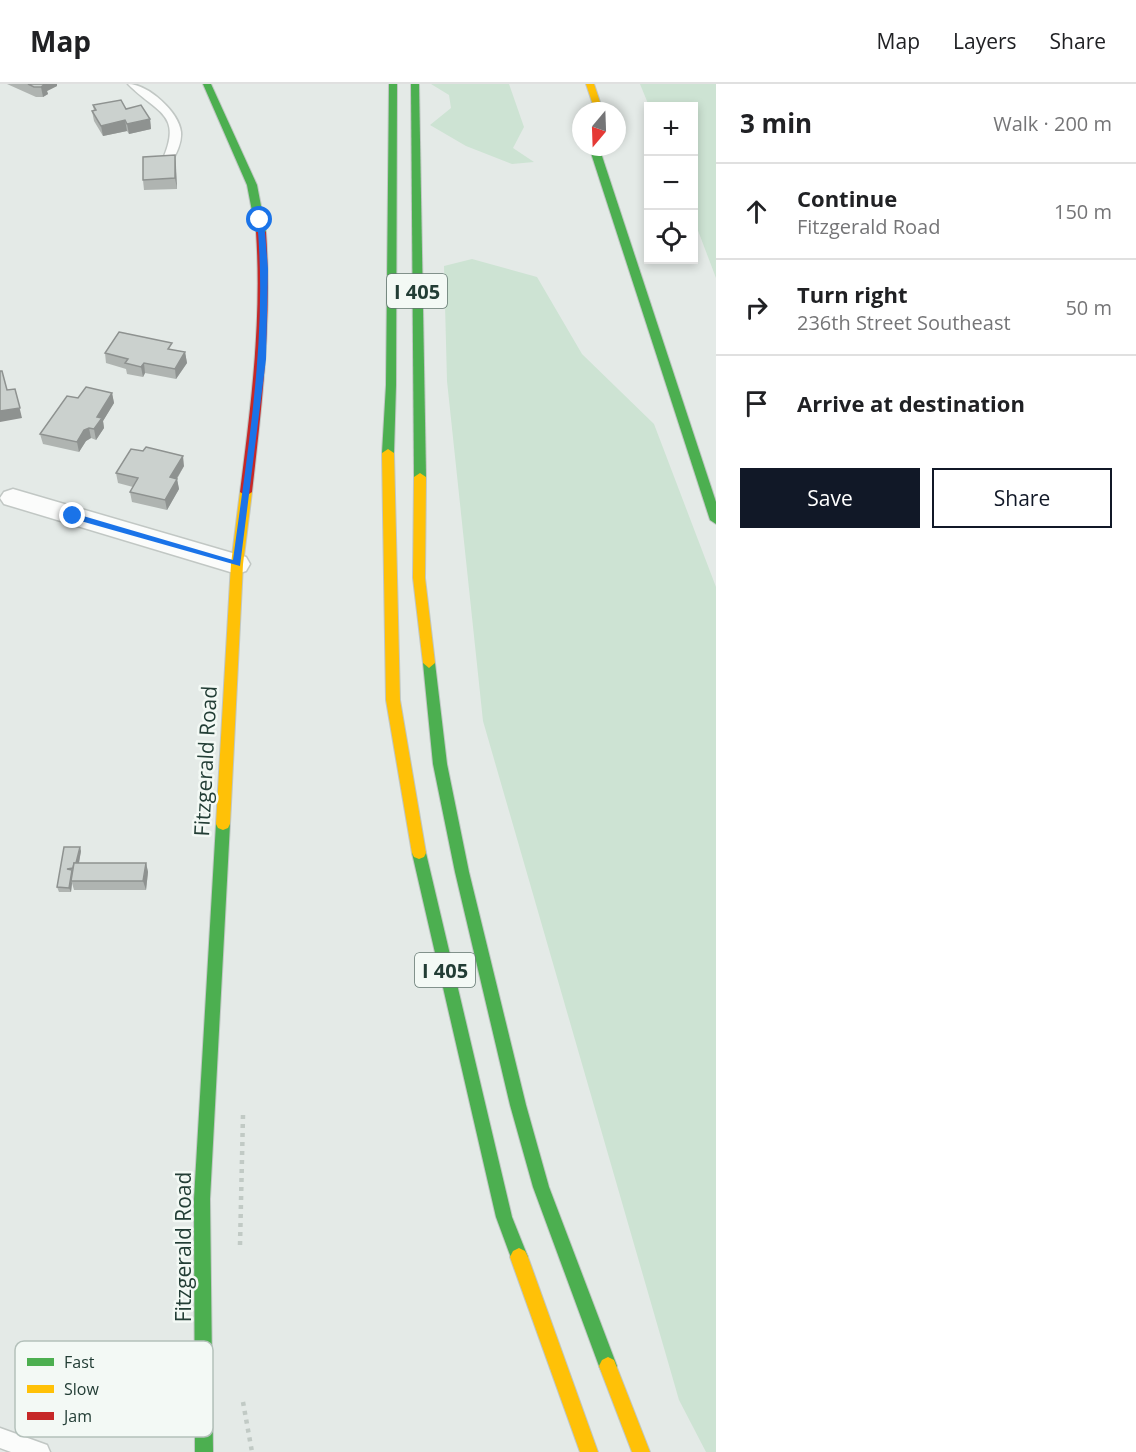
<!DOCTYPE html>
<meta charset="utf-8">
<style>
body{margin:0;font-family:"Open Sans",sans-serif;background:#f6f6f6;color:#202124}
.controls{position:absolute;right:18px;top:18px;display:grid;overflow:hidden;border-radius:0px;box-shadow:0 3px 9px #0003}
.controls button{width:54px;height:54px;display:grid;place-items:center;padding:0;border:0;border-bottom:2px solid #e0e0e0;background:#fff;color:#202124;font:30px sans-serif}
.compass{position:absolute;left:572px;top:18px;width:54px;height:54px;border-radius:50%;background:#fff;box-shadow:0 3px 9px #0003;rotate:199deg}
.stop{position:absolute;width:18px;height:18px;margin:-14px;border:4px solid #1a73e8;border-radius:50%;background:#fff}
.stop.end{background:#1a73e8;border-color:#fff;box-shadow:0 2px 6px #0008}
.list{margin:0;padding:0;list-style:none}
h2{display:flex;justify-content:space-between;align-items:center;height:78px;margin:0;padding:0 24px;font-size:26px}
h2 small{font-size:20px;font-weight:400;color:#757577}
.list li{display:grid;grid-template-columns:39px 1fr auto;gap:18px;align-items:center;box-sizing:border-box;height:96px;padding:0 24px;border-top:2px solid #e0e0e0}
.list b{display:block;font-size:22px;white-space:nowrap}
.list p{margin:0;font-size:20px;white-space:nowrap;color:#757577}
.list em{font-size:20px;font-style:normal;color:#757577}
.actions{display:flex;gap:12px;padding:18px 24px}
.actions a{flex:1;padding:14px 0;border:2px solid #111827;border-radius:0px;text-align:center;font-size:21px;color:#111827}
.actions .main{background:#111827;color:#fff}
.icon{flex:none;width:33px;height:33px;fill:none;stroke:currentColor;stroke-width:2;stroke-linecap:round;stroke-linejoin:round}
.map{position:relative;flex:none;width:716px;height:1368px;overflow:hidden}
header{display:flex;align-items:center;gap:36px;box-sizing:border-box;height:84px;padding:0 30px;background:#fff;border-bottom:2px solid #e0e0e0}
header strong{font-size:28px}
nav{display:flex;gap:33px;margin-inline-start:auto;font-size:21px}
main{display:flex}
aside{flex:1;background:#fff}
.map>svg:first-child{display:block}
.green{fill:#cde3d3}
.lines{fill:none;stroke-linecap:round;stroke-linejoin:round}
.lane-casing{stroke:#c1c7c4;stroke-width:3}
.street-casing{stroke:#c1c7c4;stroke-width:3}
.fast-casing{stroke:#c0c7c4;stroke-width:2}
.slow-casing{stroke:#c0c7c4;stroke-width:2}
.jam-casing{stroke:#c0c7c4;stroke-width:2}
.path{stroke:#c1cac5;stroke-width:4.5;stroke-dasharray:4 5;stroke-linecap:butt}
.lane{fill:#fbfcfb;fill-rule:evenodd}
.street{fill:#fbfcfb;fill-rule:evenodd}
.fast{fill:#4caf50;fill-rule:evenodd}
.slow{fill:#ffc107;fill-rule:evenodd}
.jam{fill:#c62828;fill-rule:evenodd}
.wall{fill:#afb4b1}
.shaded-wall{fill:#8e9290}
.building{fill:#cbd1ce;stroke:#8e9290;stroke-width:1.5}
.route{fill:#1a73e8}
.labels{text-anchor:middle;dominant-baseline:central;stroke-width:5;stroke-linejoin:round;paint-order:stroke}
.shield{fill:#f3f9f5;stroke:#61756f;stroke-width:1.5}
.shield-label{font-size:20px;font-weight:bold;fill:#223d35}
.street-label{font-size:21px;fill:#223d35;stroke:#f3f9f5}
.key{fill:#f3f9f5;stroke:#b4c1bb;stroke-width:1.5}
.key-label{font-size:16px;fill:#223d35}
</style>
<header>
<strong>Map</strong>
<nav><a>Map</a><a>Layers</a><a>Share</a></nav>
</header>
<main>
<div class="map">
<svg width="716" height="1368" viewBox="0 0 716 1368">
<rect width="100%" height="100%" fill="#e4eae7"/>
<g class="green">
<polygon points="431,0 509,0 524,43 513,64 534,78 512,80 466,62 430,41 451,24 449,11"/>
<polygon points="640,0 716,0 716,194 694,136 694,22 649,22"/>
<polygon points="472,175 537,193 582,270 654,340 716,503 716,1368 706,1368 679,1316 483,637 447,297 444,182"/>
</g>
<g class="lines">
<g class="lane-casing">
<g id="lane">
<path d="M128 0C148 0 179 28 181 48 182 59 176 70 171 79L162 77C184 29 156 29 128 0Z"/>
<polygon points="0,1344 47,1361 50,1368 11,1368 0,1364"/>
</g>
</g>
<g class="street-casing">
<polygon id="street" points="13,405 246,473 250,480 246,487 237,490 4,420 0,414 4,408"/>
</g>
<g class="fast-casing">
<g id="fast">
<polygon points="203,0 211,0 257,101 266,148 264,150 256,148 247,101"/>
<polygon points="389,0 397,0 396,301 394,369 388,373 382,369 386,301"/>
<polygon points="411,0 419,0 426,393 420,397 414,393"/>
<polygon points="589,63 599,63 716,418 716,440 710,436"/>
<polygon points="429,574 435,579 447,680 469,788 526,1021 549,1103 617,1282 614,1288 608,1291 602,1288 599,1282 533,1103 510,1021 455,788 433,680 423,579"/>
<polygon points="223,734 228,736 230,740 210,1115 213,1368 195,1368 194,1115 216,740 218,736"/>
<polygon points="419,763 424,765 426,769 512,1133 528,1173 525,1179 519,1182 513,1179 496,1133 412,769 414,765"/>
</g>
</g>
<g class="slow-casing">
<g id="slow">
<polygon points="586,0 594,0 603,27 595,27"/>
<polygon points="388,365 394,369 400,616 426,769 424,773 419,775 414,773 412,769 386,616 382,369"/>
<polygon points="420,389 426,393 425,494 435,579 429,584 423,579 413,494 414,393"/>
<polygon points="246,404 252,408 243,480 230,740 228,744 223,746 218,744 216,740 231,480 240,408"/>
<polygon points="519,1164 525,1167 528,1173 598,1368 580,1368 510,1173 513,1167"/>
<polygon points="608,1273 614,1276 650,1368 632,1368 599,1282 602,1276"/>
</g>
</g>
<g class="jam-casing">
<path id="jam" d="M261 145 266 148C272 236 262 321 252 408L246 412 240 408C251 321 262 236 256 148Z"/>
</g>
<g class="path">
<polyline points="240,1161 243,1031"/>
<polyline points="243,1318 252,1368"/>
</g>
<use href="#lane" class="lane"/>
<use href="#street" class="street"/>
<use href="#fast" class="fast"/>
<use href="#slow" class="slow"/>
<use href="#jam" class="jam"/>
</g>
<g class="wall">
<polygon points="7,0 57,0 57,2 47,7 48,10 43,13 36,13"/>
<polygon points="93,21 126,25 150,35 151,45 129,50 127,47 103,52 94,37 92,27 94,27"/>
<polygon points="175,71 177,105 144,106 143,96"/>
<polygon points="173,266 185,268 187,279 176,295 145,289 143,293 127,290 126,285 106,279 105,269"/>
<polygon points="112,309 114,319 103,337 104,344 96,356 91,354 86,357 79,368 43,360 40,350 78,314"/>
<polygon points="184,382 177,395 179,405 167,426 132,418 130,408 133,403 118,399 116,389"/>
<polygon points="81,767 79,779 146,779 148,788 146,806 74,806 72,799 71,808 59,808 57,803"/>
<polygon points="117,1333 111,1347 83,1336 81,1334"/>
</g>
<g class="shaded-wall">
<polygon points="43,0 57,0 57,2 47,7 48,10 43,13 41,3"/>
<polygon points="150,35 151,45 129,50 127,40"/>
<polygon points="125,36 127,47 103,52 101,42"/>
<polygon points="175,71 176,82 177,105 175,94"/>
<polygon points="185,268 187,279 176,295 175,285"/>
<polygon points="144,279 145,289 143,293 141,283"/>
<polygon points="15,305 22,334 0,338 0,327"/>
<polygon points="112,309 114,319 103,337 104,344 96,356 94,345 97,333"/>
<polygon points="89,344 91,354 86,357 79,368 77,358 84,346"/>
<polygon points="183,372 184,382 171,404 170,393"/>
<polygon points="177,395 179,405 167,426 165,416"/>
<polygon points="80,763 81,767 77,789 75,784"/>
<polygon points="146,779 148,788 146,806 143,797"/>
<polygon points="72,786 74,790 71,797 72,799 71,808 69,804"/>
<polygon points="116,1331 117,1333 111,1347 110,1345"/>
</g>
<g class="building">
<polygon points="28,0 45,0 41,3 34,3"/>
<polygon points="121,16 126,25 141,21 150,35 127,40 125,36 101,42 92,27 96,26 93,21"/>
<polygon points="175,71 175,94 143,96 143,73"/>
<polygon points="119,248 172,259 168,265 185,268 175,285 144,279 141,283 125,279 128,275 105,269"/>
<polygon points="0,287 2,287 7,306 15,305 20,324 0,327"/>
<polygon points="86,303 112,309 97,333 102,334 94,345 89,344 84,346 77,358 40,350 67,312 78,314"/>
<polygon points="146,363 183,372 170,393 177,395 165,416 130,408 138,394 116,389 131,365 143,367"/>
<polygon points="64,763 80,763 76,779 74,779 73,784 67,785 72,786 69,804 57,803"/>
<polygon points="74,779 146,779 143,797 71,797"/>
</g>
<path class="route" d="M260 134 264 136 268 185 266 275 240 482 70 434V429H73L233 476C248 363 268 250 257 136Z"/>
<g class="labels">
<g class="shield">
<rect x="387" y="190" width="60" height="34" rx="4.5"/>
<rect x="415" y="869" width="60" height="34" rx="4.5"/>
</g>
<g class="shield-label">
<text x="417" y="207">I 405</text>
<text x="445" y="886">I 405</text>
</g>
<g class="street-label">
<text transform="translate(205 677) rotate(-87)">Fitzgerald Road</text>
<text transform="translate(183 1163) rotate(-90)">Fitzgerald Road</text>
</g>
</g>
<rect x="15" y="1257" width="198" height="96" rx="9" class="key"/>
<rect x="27" y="1274" width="27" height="8" fill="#4caf50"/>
<rect x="27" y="1301" width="27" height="8" fill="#ffc107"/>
<rect x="27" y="1328" width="27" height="8" fill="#c62828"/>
<g class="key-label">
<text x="64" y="1284">Fast</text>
<text x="64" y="1311">Slow</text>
<text x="64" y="1338">Jam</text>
</g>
</svg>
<div class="controls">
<button>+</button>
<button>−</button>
<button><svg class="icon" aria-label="locate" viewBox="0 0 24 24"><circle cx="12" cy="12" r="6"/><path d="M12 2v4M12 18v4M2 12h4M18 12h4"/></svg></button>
</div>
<svg class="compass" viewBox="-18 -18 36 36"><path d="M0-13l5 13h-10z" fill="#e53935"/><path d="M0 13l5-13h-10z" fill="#757577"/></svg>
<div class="stop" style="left:260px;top:136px"></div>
<div class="stop end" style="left:73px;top:432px"></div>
</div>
<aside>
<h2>3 min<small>Walk · 200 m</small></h2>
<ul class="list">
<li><svg class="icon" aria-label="ahead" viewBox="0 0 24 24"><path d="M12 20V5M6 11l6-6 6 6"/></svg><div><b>Continue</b><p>Fitzgerald Road</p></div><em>150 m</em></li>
<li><svg class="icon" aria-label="right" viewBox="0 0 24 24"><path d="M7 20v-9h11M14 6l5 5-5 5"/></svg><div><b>Turn right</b><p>236th Street Southeast</p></div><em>50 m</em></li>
<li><svg class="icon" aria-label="arrive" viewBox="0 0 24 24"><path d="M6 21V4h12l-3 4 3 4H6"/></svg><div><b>Arrive at destination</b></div></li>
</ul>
<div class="actions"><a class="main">Save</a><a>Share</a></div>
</aside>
</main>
